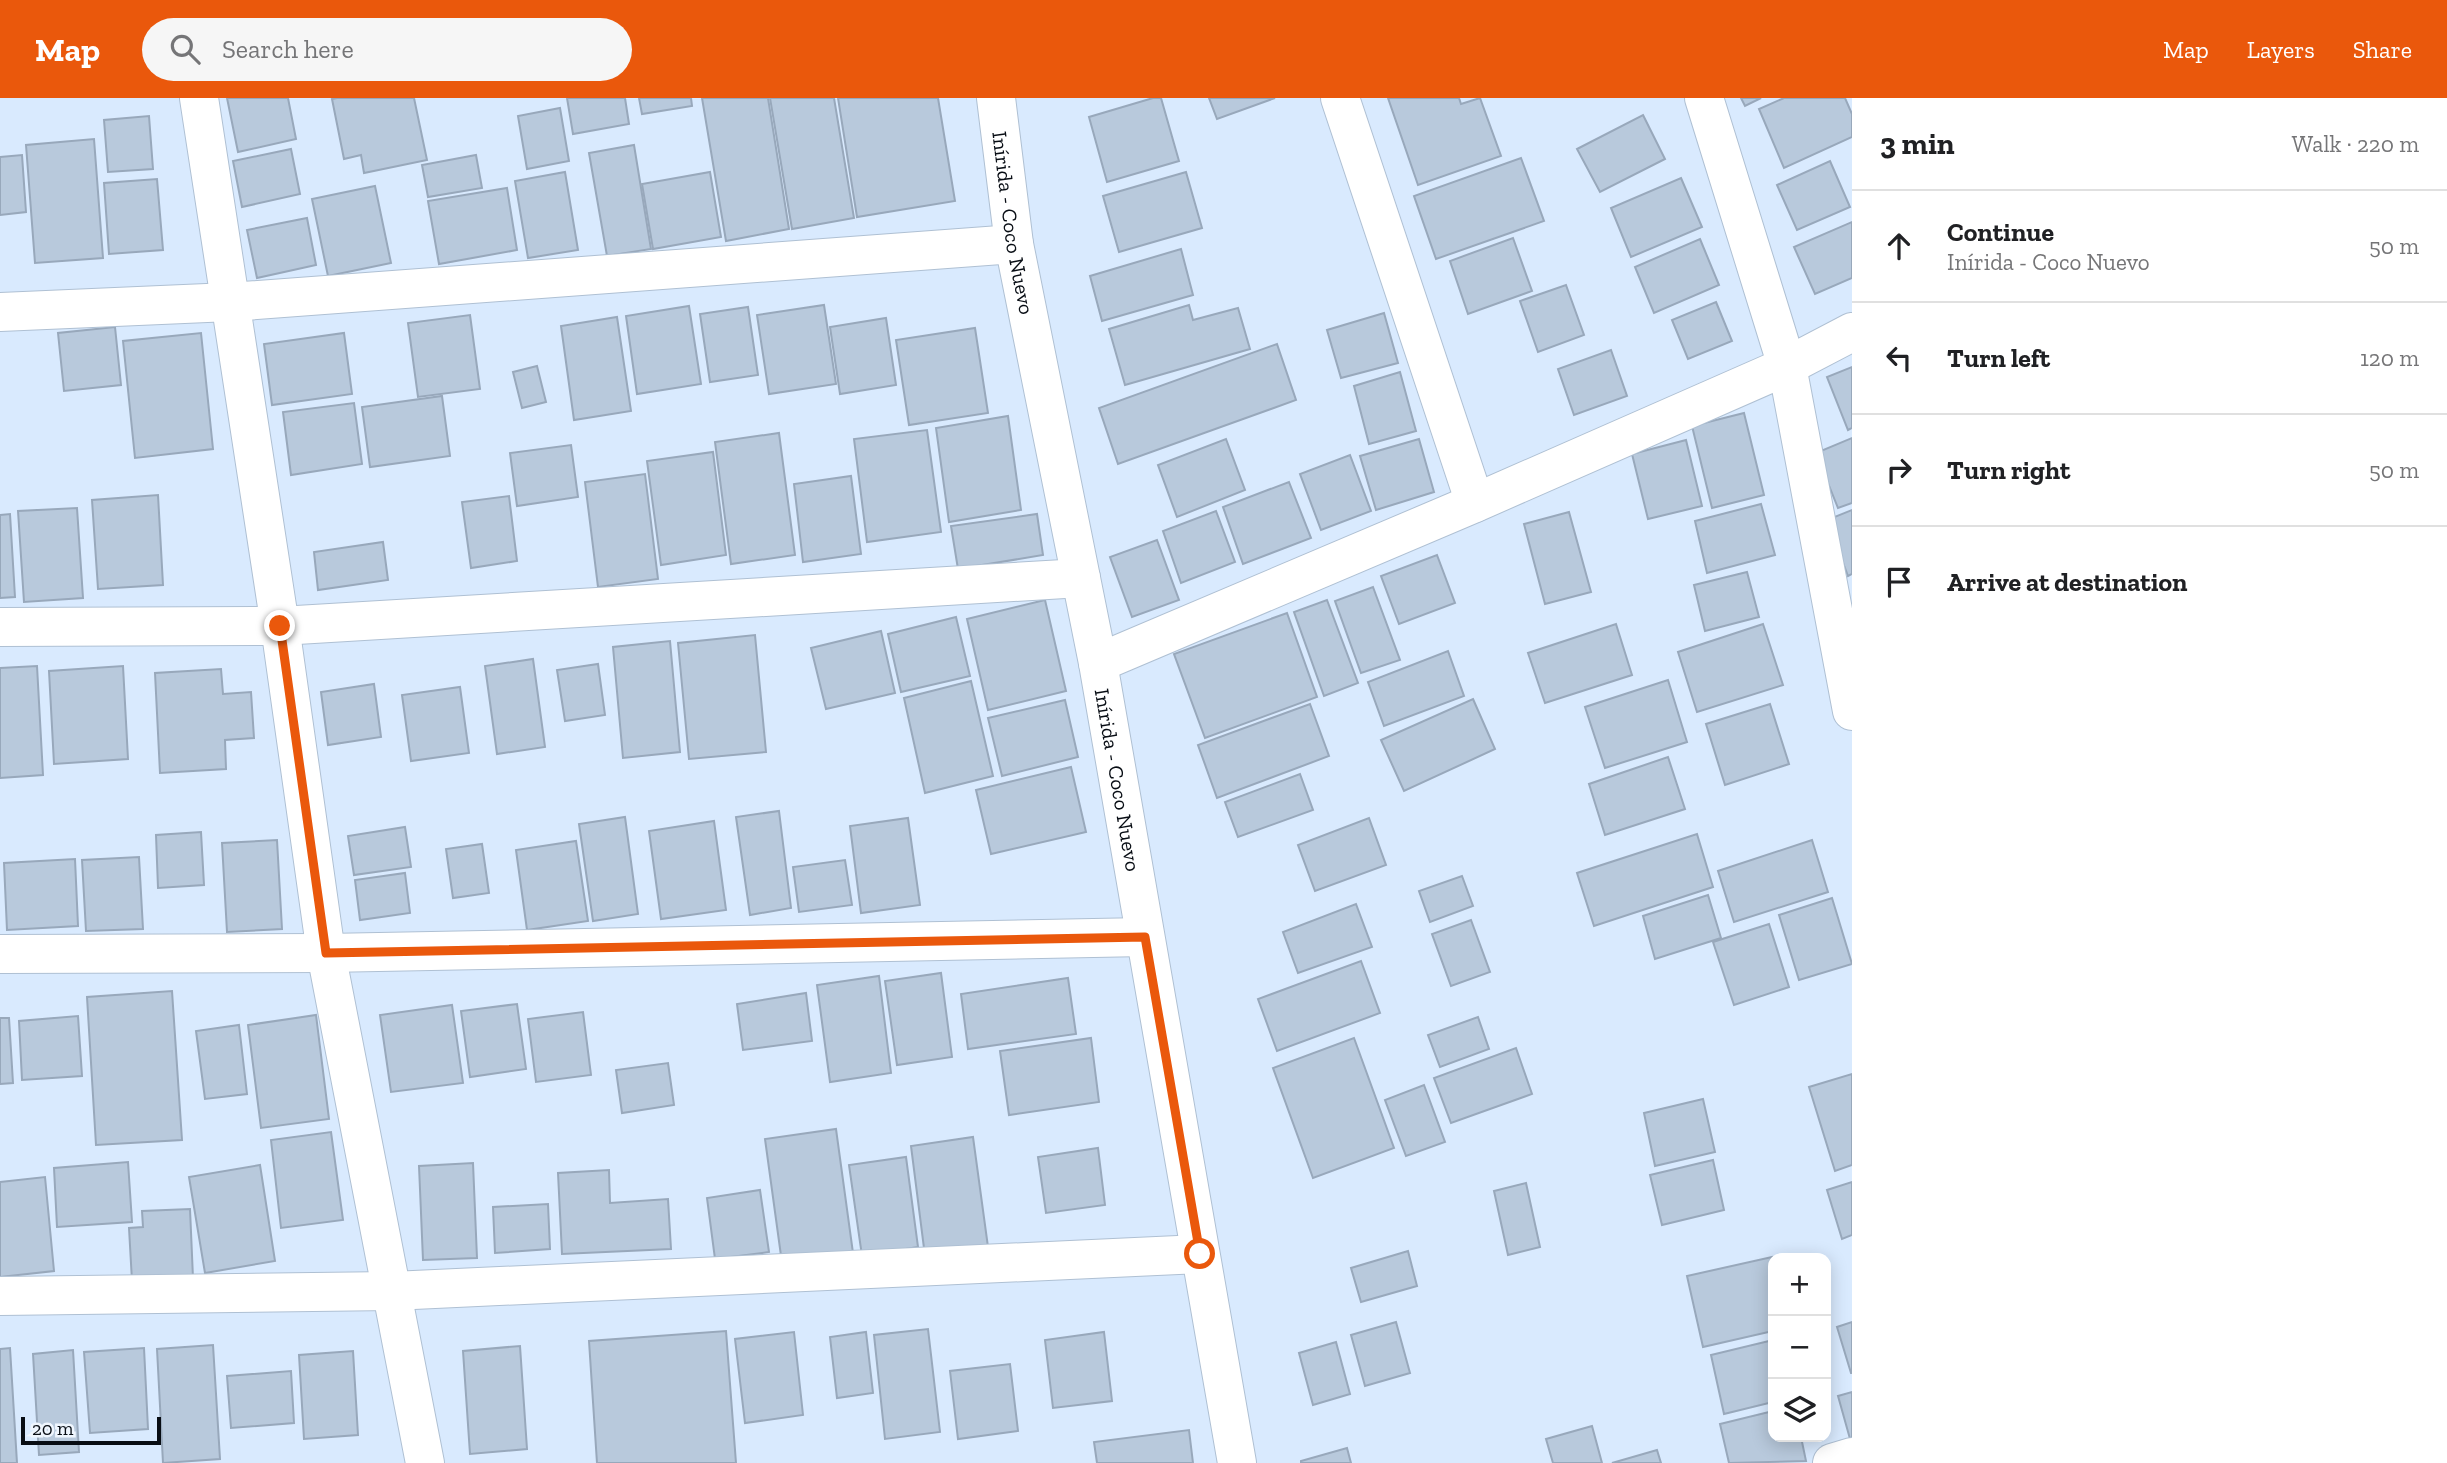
<!DOCTYPE html>
<meta charset="utf-8">
<style>
body{margin:0;font-family:"Zilla Slab",serif;background:#f6f6f6;color:#202124}
.controls{position:absolute;right:21px;bottom:21px;display:grid;overflow:hidden;border-radius:14px;box-shadow:0 4px 18px #0003}
.controls button{width:63px;height:63px;display:grid;place-items:center;padding:0;border:0;border-bottom:2px solid #e0e0e0;background:#fff;color:#202124;font:35px sans-serif}
.scale{position:absolute;left:21px;bottom:18px;width:140px;box-sizing:border-box;padding-left:7px;border:4px solid #080d14;border-top:0;font-size:19px;line-height:24px;white-space:nowrap;color:#080d14;-webkit-text-stroke:5px #eff6fe;paint-order:stroke}
.stop{position:absolute;width:21px;height:21px;margin:-16px;border:5px solid #ea580c;border-radius:50%;background:#fff}
.stop.end{background:#ea580c;border-color:#fff;box-shadow:0 2px 7px #0008}
.list{margin:0;padding:0;list-style:none}
h2{display:flex;justify-content:space-between;align-items:center;height:91px;margin:0;padding:0 28px;font-size:30px}
h2 small{font-size:23px;font-weight:400;color:#757577}
.list li{display:grid;grid-template-columns:46px 1fr auto;gap:21px;align-items:center;box-sizing:border-box;height:112px;padding:0 28px;border-top:2px solid #e0e0e0}
.list b{display:block;font-size:26px;white-space:nowrap}
.list p{margin:0;font-size:23px;white-space:nowrap;color:#757577}
.list em{font-size:23px;font-style:normal;color:#757577}
.icon{flex:none;width:38px;height:38px;fill:none;stroke:currentColor;stroke-width:2;stroke-linecap:round;stroke-linejoin:round}
.map{position:relative;flex:none;width:1852px;height:1365px;overflow:hidden}
header{display:flex;align-items:center;gap:42px;box-sizing:border-box;height:98px;padding:0 35px;background:#ea580c;color:#fff}
header strong{font-size:33px}
nav{display:flex;gap:38px;margin-inline-start:auto;font-size:24px}
.search{width:490px;height:63px;background:#f6f6f6;display:flex;align-items:center;gap:18px;box-sizing:border-box;padding:0 24px;border-radius:38px;color:#757577;font-size:26px}
main{display:flex}
aside{flex:1;background:#fff}
.map>svg:first-child{display:block}
.building{fill:#b8c9dc;stroke:#98a8bb;stroke-width:2}
.lines{fill:none;stroke-linecap:round;stroke-linejoin:round}
.minor-casing{stroke:#afc0d3;stroke-width:40}
.minor{stroke:#fff;stroke-width:38}
.route{stroke:#ea580c;stroke-width:9}
.labels{text-anchor:middle;dominant-baseline:central;stroke-width:6;stroke-linejoin:round;paint-order:stroke}
.street-label{font-size:21px;fill:#080d14;stroke:#eff6fe}
</style>
<header>
<strong>Map</strong>
<div class="search"><svg class="icon" aria-label="search" viewBox="0 0 24 24"><circle cx="10" cy="10" r="6"/><path d="M15 15l6 6"/></svg>Search here</div>
<nav><a>Map</a><a>Layers</a><a>Share</a></nav>
</header>
<main>
<div class="map">
<svg width="1852" height="1365" viewBox="0 0 1852 1365">
<rect width="100%" height="100%" fill="#d9eafe"/>
<g class="building">
<polygon points="227,0 288,0 296,41 238,54"/>
<polygon points="337,0 414,0 427,62 364,75 361,57 344,61 332,1"/>
<polygon points="567,0 625,0 629,26 573,36"/>
<polygon points="639,0 691,0 692,8 642,16"/>
<polygon points="702,0 768,0 789,131 726,143"/>
<polygon points="770,0 834,0 854,120 792,131"/>
<polygon points="838,0 938,0 955,103 857,119"/>
<polygon points="1153,0 1161,0 1179,63 1107,84 1089,19"/>
<polygon points="1209,0 1275,0 1217,21"/>
<polygon points="1388,0 1459,0 1461,6 1480,0 1501,58 1418,87"/>
<polygon points="1741,0 1761,0 1745,8"/>
<polygon points="1784,0 1845,0 1852,16 1852,39 1784,70 1759,11"/>
<polygon points="560,10 569,63 527,71 518,18"/>
<polygon points="1643,17 1665,61 1600,94 1577,51"/>
<polygon points="149,18 153,71 108,74 104,22"/>
<polygon points="94,41 103,160 35,165 26,47"/>
<polygon points="634,47 651,151 607,158 589,55"/>
<polygon points="291,51 300,96 242,109 233,63"/>
<polygon points="22,57 26,114 0,117 0,59"/>
<polygon points="476,57 482,90 428,99 422,67"/>
<polygon points="1521,60 1544,123 1436,161 1414,98"/>
<polygon points="1830,63 1850,109 1797,132 1777,87"/>
<polygon points="565,74 578,152 528,160 515,83"/>
<polygon points="710,74 721,139 653,151 642,86"/>
<polygon points="1186,74 1202,130 1119,154 1103,98"/>
<polygon points="1681,80 1702,129 1631,159 1611,110"/>
<polygon points="157,81 163,152 109,156 104,85"/>
<polygon points="375,88 391,165 328,178 312,101"/>
<polygon points="507,90 517,152 439,166 428,103"/>
<polygon points="307,120 316,167 257,180 247,132"/>
<polygon points="1852,124 1852,180 1815,196 1794,149"/>
<polygon points="1513,140 1532,193 1468,216 1450,163"/>
<polygon points="1700,141 1719,187 1654,215 1635,169"/>
<polygon points="1181,151 1193,197 1102,223 1090,178"/>
<polygon points="1566,187 1584,237 1538,254 1520,203"/>
<polygon points="1716,204 1732,243 1688,261 1672,222"/>
<polygon points="824,207 836,286 769,296 757,217"/>
<polygon points="1189,207 1193,222 1238,210 1250,251 1125,287 1109,231"/>
<polygon points="689,208 701,286 637,296 626,218"/>
<polygon points="748,209 758,277 710,284 700,216"/>
<polygon points="1384,215 1398,265 1341,280 1327,232"/>
<polygon points="470,217 480,291 418,299 408,225"/>
<polygon points="617,219 631,313 574,322 561,228"/>
<polygon points="886,220 896,287 840,296 830,229"/>
<polygon points="115,229 121,287 64,293 58,235"/>
<polygon points="975,230 988,315 909,327 896,242"/>
<polygon points="201,235 213,351 135,360 123,243"/>
<polygon points="344,235 352,296 272,307 264,246"/>
<polygon points="1277,246 1296,302 1118,366 1099,310"/>
<polygon points="1611,252 1627,298 1574,317 1558,271"/>
<polygon points="537,268 546,304 522,310 513,274"/>
<polygon points="1852,269 1852,330 1848,332 1827,279"/>
<polygon points="1400,274 1416,333 1369,346 1354,288"/>
<polygon points="442,298 450,358 370,369 362,309"/>
<polygon points="354,305 362,366 291,377 283,314"/>
<polygon points="1744,315 1764,397 1712,410 1692,328"/>
<polygon points="1008,318 1021,412 949,424 936,330"/>
<polygon points="927,332 941,434 867,444 854,341"/>
<polygon points="779,335 795,457 731,466 715,344"/>
<polygon points="1852,340 1852,405 1838,410 1816,355"/>
<polygon points="1226,341 1245,392 1177,419 1158,367"/>
<polygon points="1419,341 1434,394 1376,412 1360,358"/>
<polygon points="1686,342 1702,408 1648,421 1632,356"/>
<polygon points="571,347 578,399 517,408 510,355"/>
<polygon points="713,354 726,457 661,467 647,363"/>
<polygon points="1350,357 1371,413 1321,432 1300,376"/>
<polygon points="645,376 658,481 598,489 585,384"/>
<polygon points="851,378 861,456 803,464 794,386"/>
<polygon points="1289,384 1311,440 1243,466 1223,409"/>
<polygon points="158,397 163,487 98,491 92,402"/>
<polygon points="509,398 517,463 471,470 462,404"/>
<polygon points="1761,406 1775,457 1707,475 1695,423"/>
<polygon points="77,410 83,500 24,504 18,413"/>
<polygon points="1852,412 1852,476 1848,478 1827,422"/>
<polygon points="1216,413 1235,464 1181,485 1163,433"/>
<polygon points="1569,414 1591,494 1545,506 1524,426"/>
<polygon points="10,416 15,499 0,500 0,417"/>
<polygon points="1037,416 1043,457 958,471 951,428"/>
<polygon points="1157,442 1179,502 1132,519 1110,459"/>
<polygon points="383,444 388,482 318,492 314,454"/>
<polygon points="1437,457 1455,505 1399,526 1381,478"/>
<polygon points="1747,474 1759,519 1705,533 1694,487"/>
<polygon points="1373,489 1400,562 1361,575 1335,503"/>
<polygon points="1045,502 1066,593 988,612 967,521"/>
<polygon points="1327,502 1358,585 1324,598 1294,514"/>
<polygon points="1287,515 1317,599 1205,640 1174,556"/>
<polygon points="956,519 970,578 901,594 888,536"/>
<polygon points="1616,526 1632,577 1545,605 1528,555"/>
<polygon points="1763,526 1783,587 1697,614 1678,554"/>
<polygon points="881,533 895,595 826,611 811,550"/>
<polygon points="755,537 766,654 689,661 678,545"/>
<polygon points="670,543 680,654 623,660 613,549"/>
<polygon points="1448,553 1464,598 1384,628 1368,584"/>
<polygon points="533,561 545,649 497,656 485,568"/>
<polygon points="598,566 605,617 565,623 557,572"/>
<polygon points="37,568 43,677 0,680 0,570"/>
<polygon points="123,568 128,661 54,666 49,573"/>
<polygon points="221,571 223,596 251,594 254,640 225,642 226,671 160,675 155,575"/>
<polygon points="1668,582 1687,644 1605,670 1585,609"/>
<polygon points="971,583 993,678 925,695 904,600"/>
<polygon points="374,586 381,639 328,647 321,594"/>
<polygon points="460,589 469,655 411,663 402,597"/>
<polygon points="1473,601 1495,651 1404,693 1381,642"/>
<polygon points="1065,602 1078,659 1002,678 988,620"/>
<polygon points="1310,606 1329,658 1217,700 1198,647"/>
<polygon points="1770,606 1789,666 1725,687 1706,626"/>
<polygon points="1668,659 1685,711 1605,737 1589,686"/>
<polygon points="1071,669 1086,734 991,756 976,692"/>
<polygon points="1300,676 1313,712 1238,739 1225,704"/>
<polygon points="779,713 791,810 750,817 736,719"/>
<polygon points="625,719 638,816 593,823 579,726"/>
<polygon points="908,720 920,807 861,815 850,728"/>
<polygon points="1369,720 1386,767 1315,793 1298,747"/>
<polygon points="714,723 726,812 661,821 649,733"/>
<polygon points="405,729 411,769 354,777 348,738"/>
<polygon points="201,734 204,787 158,790 156,737"/>
<polygon points="1697,736 1713,789 1594,828 1577,775"/>
<polygon points="277,742 282,831 227,834 222,745"/>
<polygon points="1812,742 1828,794 1734,824 1718,773"/>
<polygon points="576,743 588,823 527,832 516,752"/>
<polygon points="482,746 489,795 453,800 446,751"/>
<polygon points="139,759 143,831 86,833 82,762"/>
<polygon points="75,761 78,828 7,832 4,765"/>
<polygon points="845,762 852,807 799,814 793,769"/>
<polygon points="405,775 410,815 360,822 355,782"/>
<polygon points="1462,778 1473,808 1430,824 1419,793"/>
<polygon points="1708,797 1721,840 1655,861 1643,818"/>
<polygon points="1832,800 1852,866 1799,882 1779,817"/>
<polygon points="1356,806 1372,849 1298,875 1283,834"/>
<polygon points="1471,822 1490,874 1451,888 1432,836"/>
<polygon points="1769,826 1789,889 1734,907 1713,844"/>
<polygon points="1361,863 1380,915 1277,953 1258,901"/>
<polygon points="941,875 952,959 897,967 885,883"/>
<polygon points="879,878 891,975 830,984 817,887"/>
<polygon points="1068,880 1076,936 968,951 961,896"/>
<polygon points="172,893 182,1042 96,1047 87,899"/>
<polygon points="806,895 812,943 743,952 737,906"/>
<polygon points="517,906 526,971 470,979 461,913"/>
<polygon points="452,907 463,985 391,994 380,917"/>
<polygon points="583,914 591,977 536,984 528,921"/>
<polygon points="316,917 329,1021 261,1030 248,927"/>
<polygon points="78,918 82,978 22,982 19,923"/>
<polygon points="1478,919 1489,951 1440,969 1428,937"/>
<polygon points="0,920 9,920 13,985 0,986"/>
<polygon points="239,927 247,996 205,1001 196,933"/>
<polygon points="1091,940 1099,1004 1009,1017 1000,953"/>
<polygon points="1354,940 1394,1050 1313,1080 1273,970"/>
<polygon points="1516,950 1532,996 1451,1025 1434,980"/>
<polygon points="668,965 674,1007 622,1015 616,972"/>
<polygon points="1852,976 1852,1067 1835,1073 1809,989"/>
<polygon points="1424,987 1445,1044 1406,1058 1385,1002"/>
<polygon points="1703,1001 1715,1054 1655,1068 1644,1015"/>
<polygon points="836,1031 853,1155 782,1165 765,1041"/>
<polygon points="331,1034 343,1122 281,1130 271,1042"/>
<polygon points="973,1039 988,1149 925,1158 911,1048"/>
<polygon points="1098,1050 1105,1107 1046,1115 1038,1059"/>
<polygon points="906,1059 918,1149 862,1158 849,1067"/>
<polygon points="1713,1062 1724,1112 1662,1127 1650,1077"/>
<polygon points="128,1064 132,1124 57,1129 54,1070"/>
<polygon points="473,1065 477,1160 423,1162 419,1068"/>
<polygon points="260,1067 275,1163 205,1175 189,1079"/>
<polygon points="609,1072 610,1105 668,1101 671,1151 562,1156 558,1075"/>
<polygon points="45,1079 54,1173 0,1179 0,1084"/>
<polygon points="1852,1084 1852,1137 1842,1141 1827,1092"/>
<polygon points="1526,1085 1540,1149 1508,1157 1494,1093"/>
<polygon points="760,1092 769,1154 715,1161 707,1100"/>
<polygon points="548,1106 550,1151 495,1155 493,1109"/>
<polygon points="190,1111 193,1180 132,1183 129,1130 143,1129 142,1113"/>
<polygon points="1408,1153 1417,1188 1361,1204 1351,1170"/>
<polygon points="1772,1159 1773,1233 1703,1249 1687,1178"/>
<polygon points="1396,1224 1410,1275 1365,1288 1351,1237"/>
<polygon points="1852,1224 1852,1275 1851,1275 1837,1229"/>
<polygon points="928,1231 940,1334 885,1341 874,1237"/>
<polygon points="726,1233 736,1365 597,1365 589,1243"/>
<polygon points="794,1234 803,1317 745,1325 735,1241"/>
<polygon points="866,1234 873,1295 837,1300 830,1239"/>
<polygon points="1104,1234 1112,1303 1053,1310 1045,1242"/>
<polygon points="1773,1242 1773,1304 1724,1316 1711,1257"/>
<polygon points="1336,1244 1350,1296 1313,1307 1299,1255"/>
<polygon points="213,1247 220,1361 163,1365 157,1251"/>
<polygon points="520,1248 527,1351 470,1356 463,1253"/>
<polygon points="10,1250 17,1365 0,1365 0,1251"/>
<polygon points="144,1250 148,1331 90,1335 84,1254"/>
<polygon points="73,1252 79,1354 39,1357 33,1256"/>
<polygon points="353,1253 358,1337 304,1341 299,1257"/>
<polygon points="1010,1266 1018,1333 958,1341 950,1273"/>
<polygon points="291,1273 294,1325 231,1330 227,1278"/>
<polygon points="1852,1294 1852,1348 1838,1298"/>
<polygon points="1773,1313 1773,1339 1801,1339 1806,1363 1729,1365 1720,1326"/>
<polygon points="1592,1328 1602,1365 1553,1365 1546,1341"/>
<polygon points="1189,1332 1193,1365 1097,1365 1094,1344"/>
<polygon points="1347,1350 1351,1365 1301,1365 1301,1363"/>
<polygon points="1657,1352 1661,1365 1612,1365"/>
</g>
<g class="lines">
<g class="minor-casing">
<g id="minor">
<polyline points="199,0 280,528 326,855 425,1365"/>
<path id="s1" d="M996 0 1014 146 1098 565 1237 1365"/>
<polyline points="1340,0 1475,405"/>
<polyline points="1704,0 1787,268 1852,613"/>
<polyline points="0,214 230,204 1014,146"/>
<polyline points="0,529 280,528 1081,480"/>
<polyline points="1098,565 1475,405 1787,268 1852,234"/>
<polyline points="0,856 326,855 1145,839"/>
<polyline points="0,1198 392,1193 1200,1156"/>
<polyline points="1832,1365 1852,1359"/>
</g>
</g>
<use href="#minor" class="minor"/>
</g>
<g class="lines">
<polyline class="route" points="280,528 326,855 1145,839 1200,1156"/>
</g>
<g class="labels">
<g class="street-label">
<text stroke="none"><textPath href="#s1" startOffset="126">Inírida - Coco Nuevo</textPath></text>
<text stroke="none"><textPath href="#s1" startOffset="693">Inírida - Coco Nuevo</textPath></text>
</g>
</g>
</svg>
<div class="controls">
<button>+</button>
<button>−</button>
<button><svg class="icon" aria-label="layers" viewBox="0 0 24 24"><path d="M12 4l9 5-9 5-9-5zM3 14l9 5 9-5"/></svg></button>
</div>
<div class="scale">20 m</div>
<div class="stop" style="left:1200px;top:1156px"></div>
<div class="stop end" style="left:280px;top:528px"></div>
</div>
<aside>
<h2>3 min<small>Walk · 220 m</small></h2>
<ul class="list">
<li><svg class="icon" aria-label="ahead" viewBox="0 0 24 24"><path d="M12 20V5M6 11l6-6 6 6"/></svg><div><b>Continue</b><p>Inírida - Coco Nuevo</p></div><em>50 m</em></li>
<li><svg class="icon" aria-label="left" viewBox="0 0 24 24"><path d="M17 20v-9H6M10 6l-5 5 5 5"/></svg><div><b>Turn left</b></div><em>120 m</em></li>
<li><svg class="icon" aria-label="right" viewBox="0 0 24 24"><path d="M7 20v-9h11M14 6l5 5-5 5"/></svg><div><b>Turn right</b></div><em>50 m</em></li>
<li><svg class="icon" aria-label="arrive" viewBox="0 0 24 24"><path d="M6 21V4h12l-3 4 3 4H6"/></svg><div><b>Arrive at destination</b></div></li>
</ul>
</aside>
</main>
